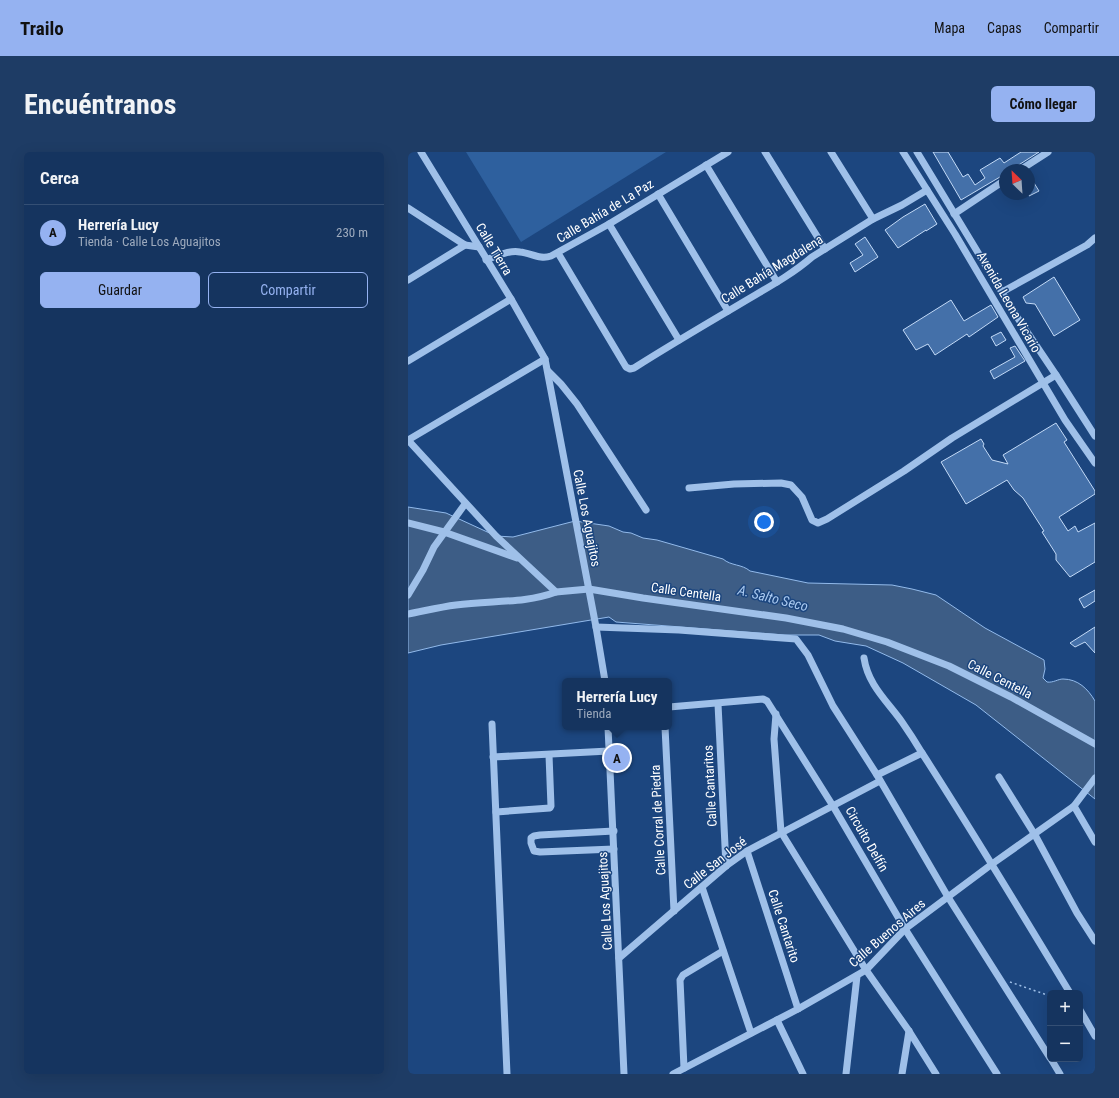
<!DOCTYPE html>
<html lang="es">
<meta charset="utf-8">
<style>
body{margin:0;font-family:"Roboto Condensed",sans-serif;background:#1e3c65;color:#f1f3f6}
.controls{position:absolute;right:12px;bottom:12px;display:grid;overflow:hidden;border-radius:6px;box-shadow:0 4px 16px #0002}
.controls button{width:36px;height:36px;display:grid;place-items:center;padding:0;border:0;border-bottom:1px solid #344f74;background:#15345f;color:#f1f3f6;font:20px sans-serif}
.compass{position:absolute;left:591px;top:12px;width:36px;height:36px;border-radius:50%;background:#15345f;box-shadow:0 4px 16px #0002;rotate:335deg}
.you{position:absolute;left:356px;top:370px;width:14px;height:14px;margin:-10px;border:3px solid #fff;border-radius:50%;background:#1a73e8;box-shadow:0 0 0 6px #1a73e833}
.badge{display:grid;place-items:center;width:26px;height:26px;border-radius:50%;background:#95b2f1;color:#111;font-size:13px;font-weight:700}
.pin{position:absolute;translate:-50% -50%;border:2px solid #fff;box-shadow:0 1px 4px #0006}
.popup{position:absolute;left:154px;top:526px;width:110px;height:52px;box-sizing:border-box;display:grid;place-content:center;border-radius:6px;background:#15345f;filter:drop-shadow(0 1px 3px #0005);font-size:13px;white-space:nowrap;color:#9daabd}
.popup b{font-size:15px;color:#f1f3f6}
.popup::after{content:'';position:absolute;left:50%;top:100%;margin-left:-8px;border:8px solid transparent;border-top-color:#15345f}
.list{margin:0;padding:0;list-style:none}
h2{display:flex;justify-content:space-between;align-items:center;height:52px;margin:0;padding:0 16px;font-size:17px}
h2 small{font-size:13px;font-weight:400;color:#9daabd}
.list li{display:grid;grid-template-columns:26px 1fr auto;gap:12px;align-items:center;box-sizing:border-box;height:56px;padding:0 16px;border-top:1px solid #344f74}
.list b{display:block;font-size:15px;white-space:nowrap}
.list p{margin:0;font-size:13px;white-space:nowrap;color:#9daabd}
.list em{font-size:13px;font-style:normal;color:#9daabd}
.actions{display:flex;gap:8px;padding:12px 16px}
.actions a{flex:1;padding:9px 0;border:1px solid #95b2f1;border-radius:6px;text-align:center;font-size:14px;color:#95b2f1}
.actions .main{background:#95b2f1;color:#111}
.map{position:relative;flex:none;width:687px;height:922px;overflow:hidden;border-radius:6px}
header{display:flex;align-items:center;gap:24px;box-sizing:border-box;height:56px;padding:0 20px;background:#95b2f1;color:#111}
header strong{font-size:19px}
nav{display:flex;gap:22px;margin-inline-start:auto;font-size:14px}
.intro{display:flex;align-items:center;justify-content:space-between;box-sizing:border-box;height:96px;padding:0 24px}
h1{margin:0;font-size:28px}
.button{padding:10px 18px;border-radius:6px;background:#95b2f1;color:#111;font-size:14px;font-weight:700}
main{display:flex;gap:24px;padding:0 24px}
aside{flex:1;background:#15345f;border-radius:6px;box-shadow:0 4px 16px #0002}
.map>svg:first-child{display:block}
.green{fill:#2e609e}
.water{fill:#3d5d86;stroke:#92baeb}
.building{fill:#4470a9;stroke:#c3daf7}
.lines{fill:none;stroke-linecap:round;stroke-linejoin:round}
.path{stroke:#9fc0e9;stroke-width:1.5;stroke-dasharray:2 3;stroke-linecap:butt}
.minor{stroke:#9fc0e9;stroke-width:7}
.labels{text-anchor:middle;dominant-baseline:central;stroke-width:3;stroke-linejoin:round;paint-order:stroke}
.street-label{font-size:13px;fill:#fff;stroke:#1c467f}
.water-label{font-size:14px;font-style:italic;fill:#aacaf1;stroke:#1c467f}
</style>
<header>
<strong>Trailo</strong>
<nav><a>Mapa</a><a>Capas</a><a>Compartir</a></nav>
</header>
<div class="intro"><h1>Encuéntranos</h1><a class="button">Cómo llegar</a></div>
<main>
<aside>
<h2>Cerca<small></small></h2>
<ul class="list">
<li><span class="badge">A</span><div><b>Herrería Lucy</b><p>Tienda · Calle Los Aguajitos</p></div><em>230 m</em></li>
</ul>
<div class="actions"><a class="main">Guardar</a><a>Compartir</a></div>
</aside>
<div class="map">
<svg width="687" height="922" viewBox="0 0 687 922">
<rect width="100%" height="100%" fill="#1c467f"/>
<polygon class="green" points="58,0 258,0 113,90"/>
<path class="water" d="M0 355 38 361 88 384 105 385 167 369 201 374 215 380 223 381 235 386 249 388 315 407C323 414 334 412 342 419L400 431 484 433 504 437 528 443 577 476 636 508 637 517 635 526 639 530C645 531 650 527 655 527 670 527 680 537 687 549V647L568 553 495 511 458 494 427 489 411 483H377L208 470 201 465 33 493 0 501Z"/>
<g class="building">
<polygon points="525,0 540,0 555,25 560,22 567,33 577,26 572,18 592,6 596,11 613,0 631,0 609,14 606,18 597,18 597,22 553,48"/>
<polygon points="621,23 631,39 621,44"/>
<polygon points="517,52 529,72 518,79 518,78 490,96 477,78 495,65"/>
<polygon points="457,85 470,105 447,120 442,111 455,103 447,92"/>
<polygon points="646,125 672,168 646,184 627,152 618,151 615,145"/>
<polygon points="543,148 556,169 583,153 590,165 561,185 559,182 527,203 520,192 508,198 495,178"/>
<polygon points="593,180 598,188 588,194 583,185"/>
<polygon points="607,194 617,209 586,227 582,219 607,205 602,196"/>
<polygon points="648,271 659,288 656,290 687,339 687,342 651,365 660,379 667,374 670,380 687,371 687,410 662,425 648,408 648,402 634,380 636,379 615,346 606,338 599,328 558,352 533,310 573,287 576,292 575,294 584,308 600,312 595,303"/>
<polygon points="687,438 687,449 676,456 671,447"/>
<polygon points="687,475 687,501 677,490 667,495 662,491"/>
</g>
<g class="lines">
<polyline class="path" points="602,830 642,844"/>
<g class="minor">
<polyline points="13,0 103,147 137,207 188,475 197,529"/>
<polyline points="357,0 417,97"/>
<polyline points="423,0 465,67"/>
<polyline points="495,0 547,82 657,268 687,311"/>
<polyline points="509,0 609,165 648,223 687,284"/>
<polyline points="298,13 369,130"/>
<polyline points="612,18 640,0"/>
<polyline points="250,42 320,159"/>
<polyline points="0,56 57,93 71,95"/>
<polyline points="546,62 597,28"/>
<polyline points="201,72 271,188"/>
<path d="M150 101 218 215 222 217 226 216C259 195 293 175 327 155 353 139 381 125 404 105L465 67 494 53 519 38"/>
<path d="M78 108C88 104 101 98 112 100 123 101 132 108 143 104L201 72 320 0"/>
<polyline points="0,128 57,93"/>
<polyline points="594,140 679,93 687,86"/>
<polyline points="0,209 103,147"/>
<polyline points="140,219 153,232 169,252 238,358"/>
<polyline points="0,288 88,384 148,440 181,437 235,446 378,466 435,477 479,490 541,514 603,545 687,592"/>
<polyline points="0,288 137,207"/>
<polyline points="281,336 326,332 373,331 383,333 394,345 404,368 410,371 419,367 496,319 544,286 648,223"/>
<polyline points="0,371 36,380 109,406"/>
<polyline points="0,443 15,418 26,395 57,352"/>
<path d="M0 462C16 459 32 455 48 453 82 448 116 452 148 440"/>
<polyline points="188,475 271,478 388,487 400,503 425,554 469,623 540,745 642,906"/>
<path d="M456 506C460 533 479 549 494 570 501 580 508 591 514 601 565 680 613 760 662 841"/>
<polyline points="310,552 318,714"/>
<polyline points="261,555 355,547 359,549 425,654 497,777 589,922"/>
<polyline points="368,562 366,587 373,680 458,818 501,879 528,922"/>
<polyline points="84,572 99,922"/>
<polyline points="200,575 216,922"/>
<polyline points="257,575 266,759"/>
<polyline points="85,605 201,599"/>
<polyline points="469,623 514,601"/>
<polyline points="591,625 627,683 669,761 687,789"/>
<polyline points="666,654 687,690"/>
<polyline points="88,660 142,656 143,654 141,603"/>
<polyline points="206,679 132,683 126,684 123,686 123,691 126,699 132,700 206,697"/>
<polyline points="339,699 390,857"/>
<polyline points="294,735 343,881"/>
<polyline points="211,806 318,714 339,699 472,629"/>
<polyline points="672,858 687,884"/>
<polyline points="369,868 395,922"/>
<polyline points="643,907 652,922"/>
<polyline points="276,916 272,828 275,823 315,799"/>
<polyline points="265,922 390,857 458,818 497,777 584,712 666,654 687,626"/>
<polyline points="438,922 449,824"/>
<polyline points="494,922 501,879"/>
</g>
</g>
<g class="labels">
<g class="street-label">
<text transform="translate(197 59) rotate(-31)">Calle Bahía de La Paz</text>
<text transform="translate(86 97) rotate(59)">Calle Tierra</text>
<text transform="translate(364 117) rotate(-32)">Calle Bahía Magdalena</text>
<text transform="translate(601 150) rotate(60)">Avenida Leona Vicario</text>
<text transform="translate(179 366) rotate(79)">Calle Los Aguajitos</text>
<text transform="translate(278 440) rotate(8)">Calle Centella</text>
<text transform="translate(592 527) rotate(27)">Calle Centella</text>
<text transform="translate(302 634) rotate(-93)">Calle Cantaritos</text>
<text transform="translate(250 668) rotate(-93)">Calle Corral de Piedra</text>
<text transform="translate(459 687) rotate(60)">Circuito Delfín</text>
<text transform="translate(307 711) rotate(-38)">Calle San José</text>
<text transform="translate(197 749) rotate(-93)">Calle Los Aguajitos</text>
<text transform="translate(376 774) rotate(72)">Calle Cantarito</text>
<text transform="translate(479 781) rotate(-41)">Calle Buenos Aires</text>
</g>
<g class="water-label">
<text transform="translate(365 446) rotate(14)">A. Salto Seco</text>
</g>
</g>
</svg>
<div class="controls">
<button>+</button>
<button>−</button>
</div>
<svg class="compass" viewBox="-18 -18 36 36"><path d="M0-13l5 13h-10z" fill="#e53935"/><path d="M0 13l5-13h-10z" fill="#9daabd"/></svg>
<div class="you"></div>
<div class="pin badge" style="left:209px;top:606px">A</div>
<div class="popup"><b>Herrería Lucy</b>Tienda</div>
</div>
</main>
